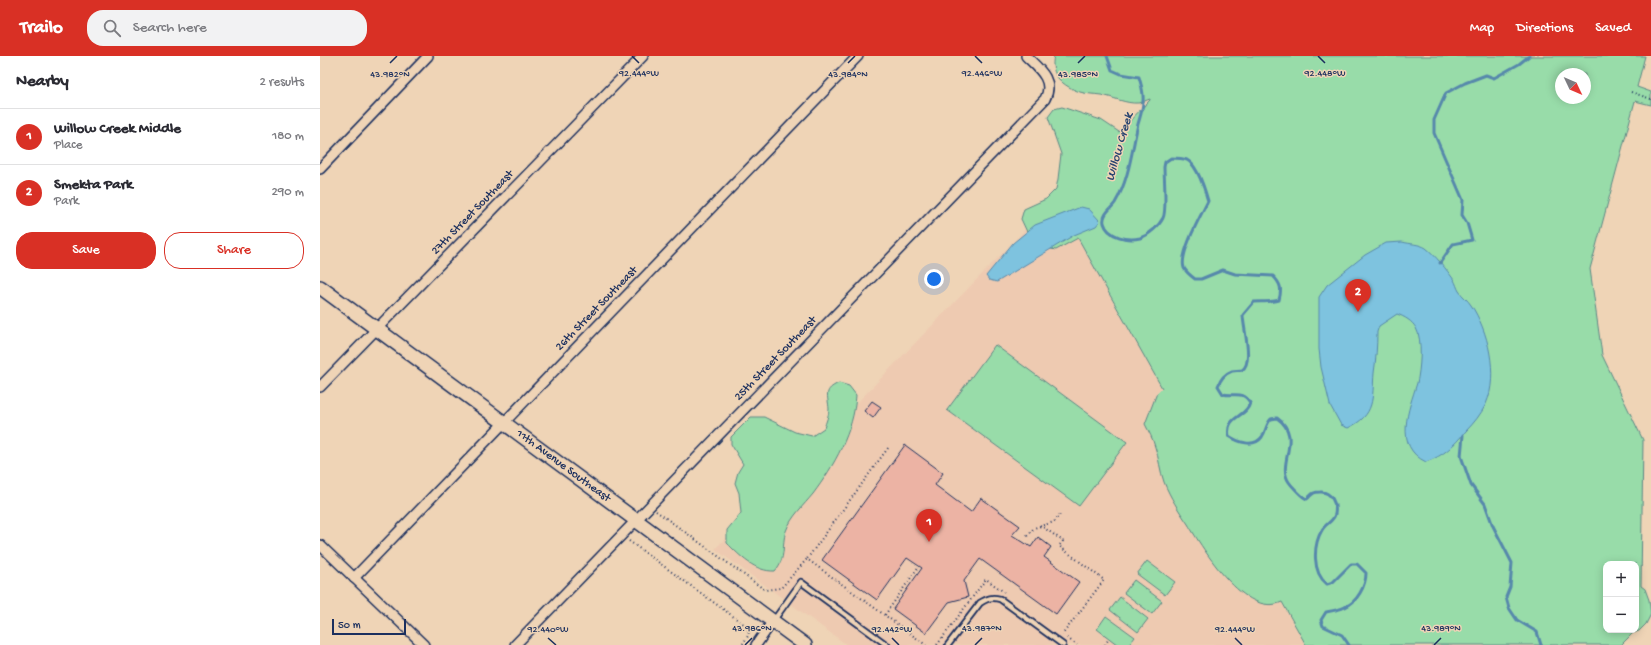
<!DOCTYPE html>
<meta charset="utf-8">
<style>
body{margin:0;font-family:"Gochi Hand",sans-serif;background:#f2f2f3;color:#2b2b33}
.controls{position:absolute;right:12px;bottom:12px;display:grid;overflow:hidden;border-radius:8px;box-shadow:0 2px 10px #0003}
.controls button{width:36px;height:36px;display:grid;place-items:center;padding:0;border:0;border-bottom:1px solid #e1e1e2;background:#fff;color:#2b2b33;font:20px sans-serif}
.compass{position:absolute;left:1235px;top:12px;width:36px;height:36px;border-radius:50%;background:#fff;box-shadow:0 2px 10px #0003;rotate:134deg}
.scale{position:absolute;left:12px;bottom:10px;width:74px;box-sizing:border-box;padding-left:4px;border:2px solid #1b2f5e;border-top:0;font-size:11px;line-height:14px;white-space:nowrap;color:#1b2f5e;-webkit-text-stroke:3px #efd4b6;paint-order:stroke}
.you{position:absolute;left:614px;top:223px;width:14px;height:14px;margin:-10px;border:3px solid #fff;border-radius:50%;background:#1a73e8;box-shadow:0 0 0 6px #1a73e833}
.badge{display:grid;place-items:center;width:26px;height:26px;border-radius:50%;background:#d93025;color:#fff;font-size:13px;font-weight:700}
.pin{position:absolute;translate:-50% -33px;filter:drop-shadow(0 1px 2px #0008)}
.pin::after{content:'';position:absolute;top:21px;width:14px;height:12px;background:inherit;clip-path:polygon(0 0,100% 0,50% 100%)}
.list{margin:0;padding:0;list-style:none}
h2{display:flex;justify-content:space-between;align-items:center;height:52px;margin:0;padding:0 16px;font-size:17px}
h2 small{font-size:13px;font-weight:400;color:#7c7c81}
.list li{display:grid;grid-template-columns:26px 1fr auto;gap:12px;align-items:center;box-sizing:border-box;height:56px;padding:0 16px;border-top:1px solid #e1e1e2}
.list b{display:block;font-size:15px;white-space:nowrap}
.list p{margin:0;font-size:13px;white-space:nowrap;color:#7c7c81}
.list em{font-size:13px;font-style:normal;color:#7c7c81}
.actions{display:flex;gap:8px;padding:12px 16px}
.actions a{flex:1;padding:9px 0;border:1px solid #d93025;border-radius:16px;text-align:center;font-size:14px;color:#d93025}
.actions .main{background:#d93025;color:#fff}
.icon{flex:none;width:22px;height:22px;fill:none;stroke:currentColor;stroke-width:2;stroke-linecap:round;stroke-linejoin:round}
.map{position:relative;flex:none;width:1331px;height:589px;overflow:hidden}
header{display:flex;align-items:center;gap:24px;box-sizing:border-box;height:56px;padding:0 20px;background:#d93025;color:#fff}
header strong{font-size:19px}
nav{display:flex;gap:22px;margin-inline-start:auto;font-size:14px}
.search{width:280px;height:36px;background:#f2f2f3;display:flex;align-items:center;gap:10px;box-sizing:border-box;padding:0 14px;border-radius:16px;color:#7c7c81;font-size:15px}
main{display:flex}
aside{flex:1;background:#fff}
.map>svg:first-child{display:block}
.built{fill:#eecab1}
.green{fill:#98dca9;stroke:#5a8684;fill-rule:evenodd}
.water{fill:#7ec3df;stroke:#5688ab}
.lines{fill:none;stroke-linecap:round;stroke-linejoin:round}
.stream{stroke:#5688ab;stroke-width:3}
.building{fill:#ecb3a4;stroke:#1b2f5e}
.lane-casing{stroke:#1b2f5e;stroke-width:8}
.street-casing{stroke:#1b2f5e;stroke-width:12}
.secondary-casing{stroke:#1b2f5e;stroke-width:16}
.path{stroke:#1b2f5e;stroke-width:2;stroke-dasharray:1 3;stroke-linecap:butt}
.lane{stroke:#efd4b6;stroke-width:4.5}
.street{stroke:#efd4b6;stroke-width:9}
.secondary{stroke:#efd4b6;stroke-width:13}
.ticks{fill:none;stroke:#1b2f5e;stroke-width:1.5}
.labels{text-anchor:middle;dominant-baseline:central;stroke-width:3;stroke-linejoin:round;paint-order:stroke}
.street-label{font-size:12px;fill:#1b2f5e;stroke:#efd4b6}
.water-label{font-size:13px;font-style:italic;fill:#2a4571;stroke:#efd4b6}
.ticks-label{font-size:10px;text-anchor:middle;fill:#1b2f5e;stroke:#efd4b6;stroke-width:3;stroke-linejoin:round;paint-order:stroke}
</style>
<header>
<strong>Trailo</strong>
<div class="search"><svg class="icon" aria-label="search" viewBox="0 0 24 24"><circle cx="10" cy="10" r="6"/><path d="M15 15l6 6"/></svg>Search here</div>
<nav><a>Map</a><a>Directions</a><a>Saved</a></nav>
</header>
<main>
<aside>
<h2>Nearby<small>2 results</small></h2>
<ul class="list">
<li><span class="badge">1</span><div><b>Willow Creek Middle</b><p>Place</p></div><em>180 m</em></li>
<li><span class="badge">2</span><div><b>Smekta Park</b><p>Park</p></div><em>290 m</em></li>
</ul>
<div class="actions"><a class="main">Save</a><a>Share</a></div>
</aside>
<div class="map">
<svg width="1331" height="589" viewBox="0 0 1331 589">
<rect width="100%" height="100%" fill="#efd4b6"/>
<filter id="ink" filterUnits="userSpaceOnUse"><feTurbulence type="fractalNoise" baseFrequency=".025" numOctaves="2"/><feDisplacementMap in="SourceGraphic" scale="8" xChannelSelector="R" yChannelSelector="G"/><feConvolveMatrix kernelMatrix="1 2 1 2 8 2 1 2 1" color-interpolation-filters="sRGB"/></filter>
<g filter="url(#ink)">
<polygon class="built" points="736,142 985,589 527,589 395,493"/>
<g class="green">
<path d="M734 0H1325L1317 31 1331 36V49L1315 45 1270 213 1282 299 1323 384 1321 530 1325 533 1329 544 1331 558 1326 568 1319 575 1313 577 1301 589H986L962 546C925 563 883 493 868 468 859 455 850 441 844 426 840 415 839 402 835 391 833 383 829 376 825 368L837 337 842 332 758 182 736 194 726 192 708 178 701 163 704 153 726 143 736 133 738 123 741 98 728 61 734 53 742 51 781 64 799 76 830 44V43C826 44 822 47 818 47 806 48 793 41 781 39 774 38 766 38 760 36 743 30 729 19 734 0ZM1241 18H1265V42H1241ZM1286 508H1316V574H1286Z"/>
<polygon points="675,289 807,386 759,450 627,354"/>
<path d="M519 327 529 330 536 339C534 375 514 410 493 438 484 449 471 461 466 475 461 490 467 501 455 515 435 516 420 500 407 487V474L421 457 419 437 415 427 418 416 423 408 411 388V381L431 361H444L475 376 492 380 504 372C506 366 509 359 509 353 508 339 503 334 519 327Z"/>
<polygon points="827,505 855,526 845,539 817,518"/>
<polygon points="814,524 842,545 832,558 804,537"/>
<polygon points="800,541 828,563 818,576 790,554"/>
<polygon points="786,560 815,581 809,589 798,589 777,573"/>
</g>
<g class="water">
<polygon points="761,151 769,153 780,165 776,170 754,179 677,226 669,224 666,220 693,187 715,169"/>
<path d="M1082 186C1090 188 1100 188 1106 192 1115 199 1127 214 1134 224 1136 227 1137 232 1139 235 1142 240 1148 244 1151 249 1168 274 1179 319 1166 348 1161 358 1154 367 1146 375 1133 390 1125 399 1106 406 1073 390 1089 353 1097 327 1100 314 1103 284 1096 272 1092 265 1085 261 1077 258L1059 270 1057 276C1057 290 1056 303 1054 317 1052 342 1056 359 1028 372L1021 369 1010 349 1001 311 999 293V241L1007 229 1045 199 1066 187Z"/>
</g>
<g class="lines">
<g class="stream">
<path d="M787 0 792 14 801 18 819 21C821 29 824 36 823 45 823 53 820 61 818 68 812 94 809 124 795 147 791 153 782 158 784 167 788 181 808 185 820 182 829 179 839 170 843 162 847 156 844 120 844 111L845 106 851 102C856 102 862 102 867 104 877 109 885 134 888 145 881 159 859 198 864 212 866 216 871 220 875 223H881L903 214 915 218 953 220C961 228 962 233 959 244 950 247 942 245 934 246L923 259C923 271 934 307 922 314 919 315 915 314 912 315 904 318 901 323 898 330L903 338C914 341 924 334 930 347 926 362 905 360 909 380 918 386 934 392 942 381 946 375 946 368 951 363L957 362C984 381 956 407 969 426 971 429 973 431 975 433 979 437 982 441 987 443 990 441 991 438 994 437 996 436 998 436 1000 436 1011 435 1017 448 1015 458 1014 465 1005 468 1002 474 993 489 992 517 1007 528L1013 526 1031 508H1037L1046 517C1046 530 1037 546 1025 551 1019 554 1012 555 1006 556L1001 564 1003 570 1022 579 1029 589"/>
<polyline points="1120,207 1133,188 1152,184 1147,167 1142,159 1143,144 1114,77 1114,64 1126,37 1145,27 1166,19 1174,22 1199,8 1209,0"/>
<polyline points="1143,379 1141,400 1151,429 1165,448 1173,470 1192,507 1190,531 1186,541 1189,552 1197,564 1217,576 1221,589"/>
</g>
</g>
<g class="building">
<polygon points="552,345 561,351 553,362 544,355"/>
<polygon points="585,389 623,417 615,429 651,456 661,442 700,470 692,479 711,491 718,481 731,491 724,501 759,526 736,558 660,503 644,525 648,541 629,546 606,577 573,553 602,512 587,502 557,544 502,504"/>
</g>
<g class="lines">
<g class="lane-casing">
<g id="lane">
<polyline points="454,564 481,526 567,589"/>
<path d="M628 589 660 547C668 542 672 541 680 543L743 589"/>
</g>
</g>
<g class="street-casing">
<g id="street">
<polyline points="0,113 108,0"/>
<polyline points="0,331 323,0"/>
<polyline points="0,489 104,589"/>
<polyline points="34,522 538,0"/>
<path d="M195 589 725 43C735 24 718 12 706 0"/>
<polyline points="436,589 453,565"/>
</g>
</g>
<g class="secondary-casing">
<g id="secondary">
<path id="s1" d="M0 231 485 589"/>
</g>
</g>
<g class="path">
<polyline points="1311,36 1331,43"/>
<polyline points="568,392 487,503 606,589"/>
<polyline points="336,455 445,534 461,532 487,503"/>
<polyline points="720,469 743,485 739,490 784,524 742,579"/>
<polyline points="707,480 714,472 734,466 741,457"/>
<polyline points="309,485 425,569 429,575 428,580 422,589"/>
<polyline points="565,559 599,510"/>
<polyline points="747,582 757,589"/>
<polyline points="617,589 666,523 684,536"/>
<polyline points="785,589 788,584"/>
</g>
<use href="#lane" class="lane"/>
<use href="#street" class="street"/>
<use href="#secondary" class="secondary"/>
</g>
</g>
<path class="ticks" d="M312 0 319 7M655 0 662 7M998 0 1005 7M70 7 77 0M528 7 535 0M758 7 765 0M228 582 236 589M572 582 579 589M915 582 922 589M425 589 432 582M655 589 662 582M1114 589 1121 582"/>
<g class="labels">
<g class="street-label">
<text transform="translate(153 157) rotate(-46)">27th Street Southeast</text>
<text transform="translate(277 253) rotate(-46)">26th Street Southeast</text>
<text transform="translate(456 303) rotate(-46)">25th Street Southeast</text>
<text stroke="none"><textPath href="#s1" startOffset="302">11th Avenue Southeast</textPath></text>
</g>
<g class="water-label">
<text transform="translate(800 91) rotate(-74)">Willow Creek</text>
</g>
</g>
<g class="ticks-label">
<text x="319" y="20">92.444°W</text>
<text x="662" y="20">92.446°W</text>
<text x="1005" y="20">92.448°W</text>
<text x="528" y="21">43.984°N</text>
<text x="70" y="21">43.982°N</text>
<text x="758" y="21">43.985°N</text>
<text x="432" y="575">43.986°N</text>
<text x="662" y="575">43.987°N</text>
<text x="1121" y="575">43.989°N</text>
<text x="228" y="576">92.440°W</text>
<text x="572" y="576">92.442°W</text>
<text x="915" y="576">92.444°W</text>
</g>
</svg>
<div class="controls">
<button>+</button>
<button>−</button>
</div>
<svg class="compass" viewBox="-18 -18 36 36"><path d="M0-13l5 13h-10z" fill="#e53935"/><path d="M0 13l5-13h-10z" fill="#7c7c81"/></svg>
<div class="scale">50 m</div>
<div class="you"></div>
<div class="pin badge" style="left:609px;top:486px">1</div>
<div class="pin badge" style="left:1038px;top:256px">2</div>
</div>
</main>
